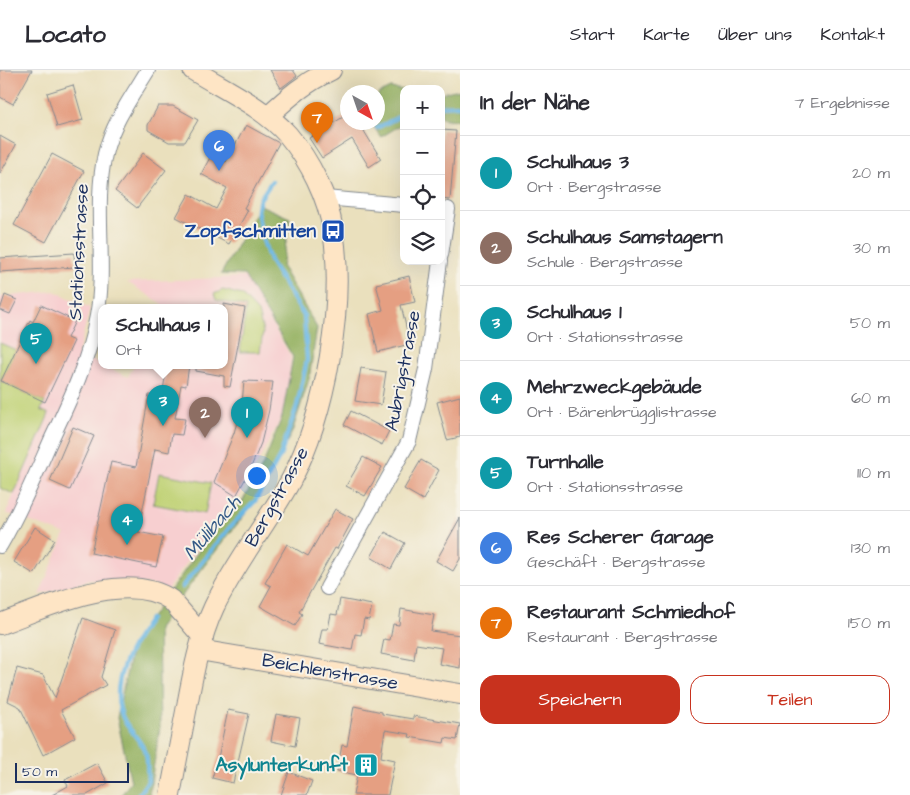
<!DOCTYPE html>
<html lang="de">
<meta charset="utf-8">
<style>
body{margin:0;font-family:"Architects Daughter",sans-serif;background:#f2f2f3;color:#2b2b33}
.controls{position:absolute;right:15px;top:15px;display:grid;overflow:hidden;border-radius:10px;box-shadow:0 5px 20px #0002}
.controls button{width:45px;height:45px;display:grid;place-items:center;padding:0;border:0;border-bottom:1px solid #e1e1e2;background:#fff;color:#2b2b33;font:25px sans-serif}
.compass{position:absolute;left:340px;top:15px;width:45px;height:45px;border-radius:50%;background:#fff;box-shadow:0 5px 20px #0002;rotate:140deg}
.scale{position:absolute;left:15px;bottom:12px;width:114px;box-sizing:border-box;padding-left:5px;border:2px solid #1b2f5e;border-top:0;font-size:14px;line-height:18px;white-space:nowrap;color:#1b2f5e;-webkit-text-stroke:4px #f7f3e8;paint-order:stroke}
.you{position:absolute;left:256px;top:405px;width:18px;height:18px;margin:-12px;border:4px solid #fff;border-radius:50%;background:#1a73e8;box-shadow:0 0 0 8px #1a73e833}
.badge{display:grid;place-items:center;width:32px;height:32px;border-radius:50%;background:#c8321e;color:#fff;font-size:16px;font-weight:700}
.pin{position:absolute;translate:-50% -41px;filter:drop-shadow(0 1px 2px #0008)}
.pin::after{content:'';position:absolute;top:26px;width:18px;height:15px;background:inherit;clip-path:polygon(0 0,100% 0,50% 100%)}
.popup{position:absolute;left:98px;top:234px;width:130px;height:65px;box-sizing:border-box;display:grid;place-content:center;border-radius:10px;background:#fff;filter:drop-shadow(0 1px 4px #0005);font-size:16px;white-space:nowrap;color:#7c7c81}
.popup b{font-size:19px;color:#2b2b33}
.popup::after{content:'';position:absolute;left:50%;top:100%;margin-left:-10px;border:10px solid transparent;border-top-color:#fff}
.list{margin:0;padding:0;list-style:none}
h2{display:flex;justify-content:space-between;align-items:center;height:65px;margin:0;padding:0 20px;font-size:21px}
h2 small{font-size:16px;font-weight:400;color:#7c7c81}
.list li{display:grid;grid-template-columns:32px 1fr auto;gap:15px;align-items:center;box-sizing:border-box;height:75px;padding:0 20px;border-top:1px solid #e1e1e2}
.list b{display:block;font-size:19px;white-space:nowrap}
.list p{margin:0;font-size:16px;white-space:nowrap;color:#7c7c81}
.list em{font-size:16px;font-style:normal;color:#7c7c81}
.actions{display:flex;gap:10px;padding:15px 20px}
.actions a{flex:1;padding:11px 0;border:1px solid #c8321e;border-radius:15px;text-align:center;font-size:18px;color:#c8321e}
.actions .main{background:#c8321e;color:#fff}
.icon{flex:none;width:28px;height:28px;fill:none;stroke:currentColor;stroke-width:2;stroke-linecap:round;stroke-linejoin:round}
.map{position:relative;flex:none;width:460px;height:725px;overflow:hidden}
header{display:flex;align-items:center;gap:30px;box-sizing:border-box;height:70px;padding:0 25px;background:#fff;border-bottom:1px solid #e1e1e2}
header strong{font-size:24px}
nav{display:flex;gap:28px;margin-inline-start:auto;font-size:18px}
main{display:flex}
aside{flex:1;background:#fff}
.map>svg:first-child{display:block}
.built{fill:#f7cfd0}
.green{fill:#bfd173;stroke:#6d8068}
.forest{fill:#97b365;stroke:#597162}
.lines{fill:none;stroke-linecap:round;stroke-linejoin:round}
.stream{stroke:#6cb8e5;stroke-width:4.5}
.building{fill:#e59f82}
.street-casing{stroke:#82888e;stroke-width:16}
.secondary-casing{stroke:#82888e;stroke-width:22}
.street{stroke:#fff;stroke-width:14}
.secondary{stroke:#fee5c5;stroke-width:20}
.labels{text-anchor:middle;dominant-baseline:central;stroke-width:4;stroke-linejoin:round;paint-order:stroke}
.transit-label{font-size:19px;font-weight:bold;fill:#164399;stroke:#f7f3e8;text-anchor:end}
.street-label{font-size:19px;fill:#1b2f5e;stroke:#f7f3e8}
.culture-label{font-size:19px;font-weight:bold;fill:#0d838f;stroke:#f7f3e8;text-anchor:end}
.water-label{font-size:20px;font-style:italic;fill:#335886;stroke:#f7f3e8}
</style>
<header>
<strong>Locato</strong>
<nav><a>Start</a><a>Karte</a><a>Über uns</a><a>Kontakt</a></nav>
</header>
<main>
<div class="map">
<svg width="460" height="725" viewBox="0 0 460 725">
<rect width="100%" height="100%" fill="#f7f3e8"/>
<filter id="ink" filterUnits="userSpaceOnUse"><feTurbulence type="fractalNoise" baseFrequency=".02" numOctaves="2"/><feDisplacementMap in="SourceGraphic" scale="10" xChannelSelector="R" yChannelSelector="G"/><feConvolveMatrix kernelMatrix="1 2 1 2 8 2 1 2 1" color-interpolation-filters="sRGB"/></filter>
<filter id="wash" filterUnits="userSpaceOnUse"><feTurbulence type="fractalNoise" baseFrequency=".0096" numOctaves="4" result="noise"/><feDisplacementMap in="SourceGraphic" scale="20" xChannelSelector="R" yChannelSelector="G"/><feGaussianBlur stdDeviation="1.12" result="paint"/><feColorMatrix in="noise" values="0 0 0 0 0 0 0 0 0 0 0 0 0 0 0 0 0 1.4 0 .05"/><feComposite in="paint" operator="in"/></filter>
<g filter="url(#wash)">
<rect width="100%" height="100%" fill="#eae0bd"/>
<polygon class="built" points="245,207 291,287 286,339 241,425 206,467 167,520 154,515 90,510 39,525 65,464 6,443 14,424 0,418 0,227 54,221 90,238 78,284 128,307 134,295 224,295 224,237 161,237 162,234 127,212"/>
<g class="green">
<polygon points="223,220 242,225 258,242 263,262 260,282 240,282 246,237 216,230 214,224"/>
<polygon points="0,273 16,280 1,311 45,332 41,340 49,344 14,424 0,418"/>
<polygon points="159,403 211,413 205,444 153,434"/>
</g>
<g class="forest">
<polygon points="390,18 404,20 404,53 381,67 371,53 378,52 378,24"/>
<polygon points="460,19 460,51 441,48 441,23"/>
<polygon points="260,135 290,148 282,197 317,258 309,309 292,362 257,429 204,496 158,559 160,657 149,725 121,725 131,712 117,648 133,573 215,458 242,432 263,395 282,347 293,287 244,205 221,204"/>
</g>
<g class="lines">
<g class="stream">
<polyline points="441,36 460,35"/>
<polyline points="377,58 404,44"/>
<polyline points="182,517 230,457 255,431 280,386 297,336 307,290 304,246 270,191 262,167 257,140 260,129 272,111"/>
<path d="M138 725 148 711C147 702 148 692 146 684 143 673 131 662 125 652 106 617 130 577 150 549"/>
</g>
</g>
<g id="blocks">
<g class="building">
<polygon points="0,0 32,0 13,34 0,27"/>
<polygon points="270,0 293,0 297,6 281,18"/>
<polygon points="73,15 83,50 57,57 47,23"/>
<polygon points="158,36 173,36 198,50 185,72 169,72 148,60 148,55"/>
<polygon points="348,44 348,52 378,52 364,61 381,89 369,97 352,69 322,88 309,68"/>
<polygon points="246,55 279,73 244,138 248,140 229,174 176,147 189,124 216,139 227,118 201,104 212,84 226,92"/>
<polygon points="441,60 456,61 450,130 441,129"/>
<polygon points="0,66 16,75 0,104"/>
<polygon points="143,83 166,100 137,138 115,121"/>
<polygon points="52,84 84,101 46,172 14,155"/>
<polygon points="74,183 75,197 0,202 0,188"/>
<polygon points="409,206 415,232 401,235 410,274 378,282 369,244 383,240 376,214"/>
<polygon points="5,225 17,230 10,244 0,240"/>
<polygon points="224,234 245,238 230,317 224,316 224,306 196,301 196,295 224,295"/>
<polygon points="41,235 75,251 67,268 74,271 45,332 1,311 30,250 33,252"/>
<polygon points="167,295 189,295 186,316 181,315 175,348 185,349 182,365 172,364 169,382 155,379 138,462 163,467 156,497 91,483 111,392 136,397 149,325 162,327"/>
<polygon points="361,298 386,302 381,335 355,331"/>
<polygon points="244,311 273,312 269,340 261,373 249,402 236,426 214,412 234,363 242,334"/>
<polygon points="460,326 460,367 447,370 437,332"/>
<polygon points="351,341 389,361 382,375 344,355"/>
<polygon points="73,357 94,366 70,420 50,411"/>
<polygon points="363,387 382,397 365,426 346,416"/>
<polygon points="421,390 439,400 423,430 404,419"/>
<polygon points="335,439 353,449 337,479 335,478 299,542 302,544 295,556 260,536 271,516 265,513 287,474 308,486"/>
<polygon points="460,448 460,489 453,501 436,491"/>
<polygon points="35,457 55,470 34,504 14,492"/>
<polygon points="385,462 405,473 391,499 371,487"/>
<polygon points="340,529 372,535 369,550 364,549 361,565 355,564 352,580 319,574 322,559 328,559 331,544 337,545"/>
<polygon points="401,539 434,545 431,561 460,565 460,598 439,594 442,578 416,574 414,590 381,584 384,569 390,570 393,554 399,555"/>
<polygon points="83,548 115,560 101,607 106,615 61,640 75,667 43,685 20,637 8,631 17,598 43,605 55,628"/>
<polygon points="354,636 382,642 382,644 413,649 413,646 460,654 457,670 445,668 444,673 409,667 410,664 385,660 381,687 395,690 388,725 353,725 357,705 337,701 342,675 347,676"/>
<polygon points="228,640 249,644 233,713 212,708 218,688"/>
<polygon points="276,644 300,648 295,676 271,671"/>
<polygon points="97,693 108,713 87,725 52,725 68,716 65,710"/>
<polygon points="289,702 312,711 307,725 281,725"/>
</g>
</g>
</g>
<g filter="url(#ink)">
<use href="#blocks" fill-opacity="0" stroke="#82888e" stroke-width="1"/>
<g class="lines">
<g class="street-casing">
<g id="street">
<polyline points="325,128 404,135"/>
<polyline points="441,185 448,139"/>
<path d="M0 476C20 442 35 406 51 370 70 330 89 290 97 246 107 193 93 137 105 84 112 54 132 26 148 0"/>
<polyline points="327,518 409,371 426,299 440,191"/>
</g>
</g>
<g class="secondary-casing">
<g id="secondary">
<path d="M268 46C288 27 306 12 331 0"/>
<path d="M0 554C47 537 125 499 171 530L203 567"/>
<polyline points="199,580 460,624"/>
<path d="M170 725C176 695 181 666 187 636 193 603 200 567 214 537 235 493 268 452 291 410 326 343 345 235 333 161 328 127 310 91 288 65 263 37 225 20 193 0"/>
</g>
</g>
<use href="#street" class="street"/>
<use href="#secondary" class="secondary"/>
</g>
</g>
<defs>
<g id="bus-square" transform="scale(1.25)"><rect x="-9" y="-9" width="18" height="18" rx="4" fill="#1a4fb4" stroke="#f7f3e8"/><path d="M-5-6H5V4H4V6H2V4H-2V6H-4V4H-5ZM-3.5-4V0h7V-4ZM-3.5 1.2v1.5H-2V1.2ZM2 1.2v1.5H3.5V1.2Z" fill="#fff"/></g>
<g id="building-square" transform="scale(1.25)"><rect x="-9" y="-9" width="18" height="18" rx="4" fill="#0f9aa8" stroke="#f7f3e8"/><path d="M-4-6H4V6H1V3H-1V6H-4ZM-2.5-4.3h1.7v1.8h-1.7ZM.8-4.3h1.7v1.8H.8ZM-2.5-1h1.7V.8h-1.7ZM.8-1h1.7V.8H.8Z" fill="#fff"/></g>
</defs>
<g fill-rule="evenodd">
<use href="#bus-square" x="333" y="161"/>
<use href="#building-square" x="366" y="695"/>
</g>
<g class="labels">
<g class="transit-label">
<text x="316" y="161">Zopfschmitten</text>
</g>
<g class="street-label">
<text transform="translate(79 182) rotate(-87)">Stationsstrasse</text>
<text transform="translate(403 301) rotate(-79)">Aubrigstrasse</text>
<text transform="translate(277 427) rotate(-61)">Bergstrasse</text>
<text transform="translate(330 602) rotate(10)">Beichlenstrasse</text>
</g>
<g class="culture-label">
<text x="348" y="695">Asylunterkunft</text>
</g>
<g class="water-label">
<text transform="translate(212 458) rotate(-50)">Mülibach</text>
</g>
</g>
</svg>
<div class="controls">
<button>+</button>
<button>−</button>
<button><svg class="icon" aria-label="locate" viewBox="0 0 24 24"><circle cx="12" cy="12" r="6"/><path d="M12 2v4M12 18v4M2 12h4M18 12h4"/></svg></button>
<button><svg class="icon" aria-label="layers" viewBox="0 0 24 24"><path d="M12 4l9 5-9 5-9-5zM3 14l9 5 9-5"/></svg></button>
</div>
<svg class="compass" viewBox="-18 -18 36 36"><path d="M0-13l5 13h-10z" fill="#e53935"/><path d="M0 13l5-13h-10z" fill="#7c7c81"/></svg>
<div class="scale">50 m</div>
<div class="you"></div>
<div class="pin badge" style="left:247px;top:368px;background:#0f9aa8">1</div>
<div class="pin badge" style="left:205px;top:368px;background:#8d6e63">2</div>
<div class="pin badge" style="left:163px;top:356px;background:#0f9aa8">3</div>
<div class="popup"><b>Schulhaus 1</b>Ort</div>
<div class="pin badge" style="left:127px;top:475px;background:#0f9aa8">4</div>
<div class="pin badge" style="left:36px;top:294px;background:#0f9aa8">5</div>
<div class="pin badge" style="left:219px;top:101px;background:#3f7fe0">6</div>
<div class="pin badge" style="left:317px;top:73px;background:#e8710a">7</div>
</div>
<aside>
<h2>In der Nähe<small>7 Ergebnisse</small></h2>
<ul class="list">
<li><span class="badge" style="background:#0f9aa8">1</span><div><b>Schulhaus 3</b><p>Ort · Bergstrasse</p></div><em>20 m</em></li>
<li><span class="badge" style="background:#8d6e63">2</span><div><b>Schulhaus Samstagern</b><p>Schule · Bergstrasse</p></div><em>30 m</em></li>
<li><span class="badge" style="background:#0f9aa8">3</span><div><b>Schulhaus 1</b><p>Ort · Stationsstrasse</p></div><em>50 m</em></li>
<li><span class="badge" style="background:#0f9aa8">4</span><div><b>Mehrzweckgebäude</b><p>Ort · Bärenbrügglistrasse</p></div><em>60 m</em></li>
<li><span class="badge" style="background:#0f9aa8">5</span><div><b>Turnhalle</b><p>Ort · Stationsstrasse</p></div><em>110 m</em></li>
<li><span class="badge" style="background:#3f7fe0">6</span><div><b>Res Scherer Garage</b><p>Geschäft · Bergstrasse</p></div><em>130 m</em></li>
<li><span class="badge" style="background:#e8710a">7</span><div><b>Restaurant Schmiedhof</b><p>Restaurant · Bergstrasse</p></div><em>150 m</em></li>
</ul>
<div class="actions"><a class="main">Speichern</a><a>Teilen</a></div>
</aside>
</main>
